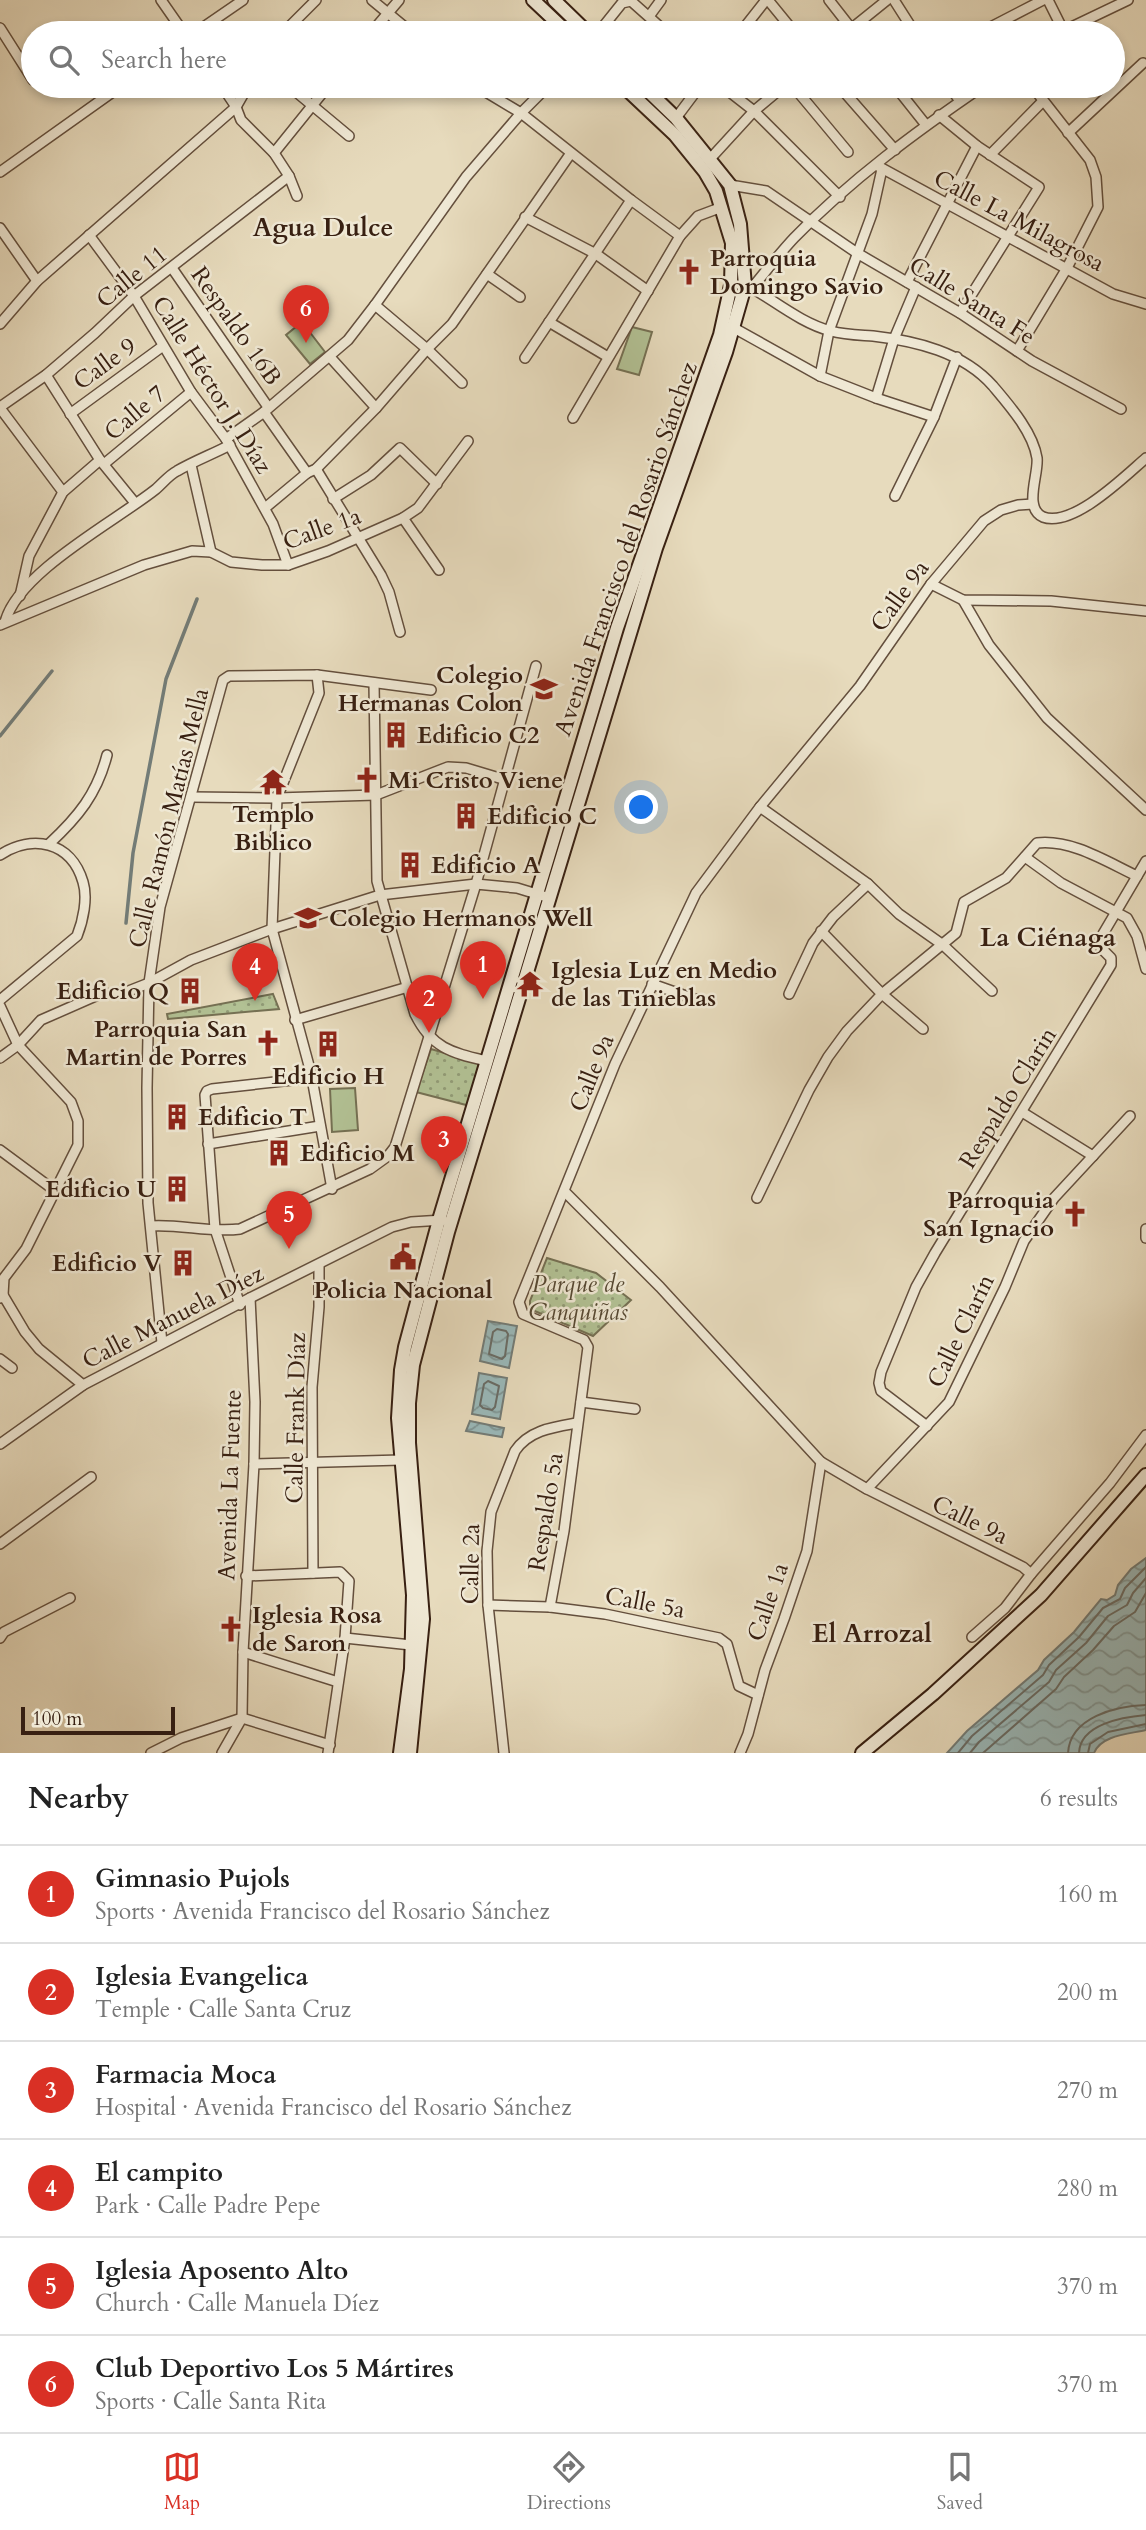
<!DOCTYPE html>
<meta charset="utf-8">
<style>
body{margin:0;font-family:Cardo,serif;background:#f6f6f6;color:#222}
.scale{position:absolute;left:21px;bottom:18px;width:154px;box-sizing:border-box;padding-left:7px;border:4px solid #382012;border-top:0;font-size:19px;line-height:24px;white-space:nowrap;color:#382012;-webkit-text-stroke:5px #efe8d4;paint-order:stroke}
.you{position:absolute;left:642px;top:808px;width:24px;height:24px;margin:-18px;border:5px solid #fff;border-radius:50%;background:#1a73e8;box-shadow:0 0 0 10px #1a73e833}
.badge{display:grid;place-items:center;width:46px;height:46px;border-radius:50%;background:#d93025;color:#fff;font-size:23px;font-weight:700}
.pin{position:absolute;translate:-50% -58px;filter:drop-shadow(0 2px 4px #0008)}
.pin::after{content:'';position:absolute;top:37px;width:24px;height:21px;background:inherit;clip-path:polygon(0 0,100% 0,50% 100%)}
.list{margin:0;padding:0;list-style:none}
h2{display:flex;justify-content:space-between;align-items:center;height:91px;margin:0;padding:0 28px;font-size:30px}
h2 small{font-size:23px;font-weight:400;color:#767676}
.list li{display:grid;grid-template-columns:46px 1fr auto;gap:21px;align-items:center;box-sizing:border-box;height:98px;padding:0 28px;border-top:2px solid #e0e0e0}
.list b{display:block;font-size:26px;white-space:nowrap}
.list p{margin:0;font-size:23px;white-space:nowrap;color:#767676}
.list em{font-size:23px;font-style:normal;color:#767676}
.icon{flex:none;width:38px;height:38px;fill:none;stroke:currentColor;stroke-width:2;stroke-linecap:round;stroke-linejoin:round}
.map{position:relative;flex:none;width:1146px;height:1753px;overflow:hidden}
.search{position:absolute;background:#fff;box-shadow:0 4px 10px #0003;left:21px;right:21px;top:21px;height:77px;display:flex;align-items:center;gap:18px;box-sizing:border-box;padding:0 24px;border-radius:38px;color:#767676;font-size:26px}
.sheet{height:679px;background:#fff}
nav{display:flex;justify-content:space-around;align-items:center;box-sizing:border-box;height:98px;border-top:2px solid #e0e0e0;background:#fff;font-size:19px;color:#767676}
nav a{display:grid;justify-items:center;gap:4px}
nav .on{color:#d93025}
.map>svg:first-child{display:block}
.park{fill:url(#park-dots);stroke:#757053;stroke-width:2}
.garden{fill:#b2c194;stroke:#757053;stroke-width:2}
.water{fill:url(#water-waves);stroke:#737c77;stroke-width:2}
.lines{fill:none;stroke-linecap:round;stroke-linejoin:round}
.shore{stroke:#696c66;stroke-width:2}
.stream{stroke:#737c77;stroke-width:3.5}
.street-casing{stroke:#644f3d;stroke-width:12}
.secondary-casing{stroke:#382012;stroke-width:16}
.street{stroke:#efe8d4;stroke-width:9}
.secondary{stroke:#efe8d4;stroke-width:12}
.labels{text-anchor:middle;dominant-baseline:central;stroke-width:5;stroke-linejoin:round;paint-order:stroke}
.street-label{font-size:24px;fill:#382012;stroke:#efe8d4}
.poi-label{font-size:24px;font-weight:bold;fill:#382012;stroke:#efe8d4;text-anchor:start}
.park-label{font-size:24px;font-style:italic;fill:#564832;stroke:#efe8d4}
.neighbourhood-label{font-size:26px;font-weight:bold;fill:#382012;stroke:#efe8d4}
</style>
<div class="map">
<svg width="1146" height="1753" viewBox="0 0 1146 1753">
<defs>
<pattern id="park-dots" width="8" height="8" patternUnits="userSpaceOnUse" patternTransform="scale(1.75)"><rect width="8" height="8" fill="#b2c194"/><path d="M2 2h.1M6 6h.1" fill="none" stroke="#929c77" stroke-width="1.8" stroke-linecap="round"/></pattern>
<pattern id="water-waves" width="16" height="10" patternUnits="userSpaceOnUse" patternTransform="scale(1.75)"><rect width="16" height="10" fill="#9ab9ba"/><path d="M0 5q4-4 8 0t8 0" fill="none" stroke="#7f9696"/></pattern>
</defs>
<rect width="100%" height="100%" fill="#e7dbbd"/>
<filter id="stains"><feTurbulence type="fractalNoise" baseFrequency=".00286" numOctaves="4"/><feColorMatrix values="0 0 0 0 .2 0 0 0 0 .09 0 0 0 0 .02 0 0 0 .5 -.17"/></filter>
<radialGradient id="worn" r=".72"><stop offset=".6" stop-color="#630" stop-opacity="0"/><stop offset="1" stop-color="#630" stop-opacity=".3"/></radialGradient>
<g class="park">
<polygon points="273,994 279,1009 168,1019 167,1014"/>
<polygon points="431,1049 485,1065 470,1106 416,1092"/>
<polygon points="547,1258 596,1273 631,1300 593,1336 530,1309 530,1301"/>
</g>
<g class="garden">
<polygon points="302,322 325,352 310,364 286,335"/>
<polygon points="632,327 652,332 639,375 617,369"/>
<polygon points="355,1088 358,1130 332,1132 330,1089"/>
</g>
<g class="water">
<polygon points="488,1321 517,1326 509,1368 480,1361"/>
<polygon points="479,1373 507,1378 500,1419 472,1414"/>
<polygon points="470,1421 504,1428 502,1437 466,1431"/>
<path d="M1146 1558V1730C1129 1734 1101 1735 1094 1753H947L967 1731 1038 1670 1044 1660 1074 1632 1101 1599 1107 1600 1115 1595 1118 1585 1131 1569Z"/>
</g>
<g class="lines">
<g class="shore">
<polygon points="497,1329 506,1331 508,1334 505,1356 502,1359 489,1354 493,1332"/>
<polygon points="488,1381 499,1386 495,1407 492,1410 483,1408 480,1405 484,1384"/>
<polyline points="958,1753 972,1736 1043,1675 1049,1665 1079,1637 1103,1608 1120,1599 1125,1588 1146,1567"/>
<polyline points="970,1753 979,1742 1049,1682 1056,1670 1086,1643 1108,1616 1127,1605 1133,1593 1146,1578"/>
<polyline points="983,1753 1056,1689 1064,1677 1093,1650 1114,1626 1135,1612 1146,1593"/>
<path d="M1068 1753C1070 1717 1116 1706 1146 1705"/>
<path d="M1079 1753C1080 1724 1123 1717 1146 1715"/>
<polyline points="1088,1753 1090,1744 1108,1732 1146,1724"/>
</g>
<g class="stream">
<polyline points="0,736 52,671"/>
<polyline points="126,923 133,853 166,679 197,599"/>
</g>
<g class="street-casing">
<g id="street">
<polyline points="161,0 184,33"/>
<polyline points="372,0 412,33"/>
<polyline points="768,0 795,33"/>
<polyline points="829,0 854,32"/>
<polyline points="894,0 915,33"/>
<polyline points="1048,0 1063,30"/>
<polyline points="650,15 661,0"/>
<polyline points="0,28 33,80"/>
<polyline points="195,33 243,0"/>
<polyline points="283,33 316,0"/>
<polyline points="371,33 399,0"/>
<polyline points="598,33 622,3 631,1 667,33"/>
<polyline points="740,33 766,0"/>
<polyline points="846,33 887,0"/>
<polyline points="979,33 1043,0"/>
<polyline points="1059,33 1128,0"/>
<polyline points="222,86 236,107 241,120 274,153 289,176 297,196"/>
<polyline points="289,86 349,136"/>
<polyline points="476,86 521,113 631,200 680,236"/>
<polyline points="722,86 754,111 840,197"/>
<polyline points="793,86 848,152"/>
<polyline points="839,86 895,150"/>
<polyline points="895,86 926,125"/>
<polyline points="949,86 960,101"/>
<polyline points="939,115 977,146 1039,187 960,313"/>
<polyline points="676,118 700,86"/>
<polyline points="1068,133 1143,63"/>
<polyline points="274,153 328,86"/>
<polyline points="990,155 1043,101"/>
<polyline points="710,159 754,111 784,86"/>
<polyline points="876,165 1113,294 1146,304"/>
<polyline points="0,172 121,86"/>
<polyline points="730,185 766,191 857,253 960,313 1032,361 1121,409"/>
<polyline points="525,217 596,254 648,291"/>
<polyline points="0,228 37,281"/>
<polyline points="89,235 134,296 191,392 226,439 273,524 288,565"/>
<polyline points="172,268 268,407"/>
<polyline points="487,274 520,297"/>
<polyline points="907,282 977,146"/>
<path d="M741 286 752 288C776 302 803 324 831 331 845 335 859 335 873 336 916 341 963 352 993 386 1009 405 1033 432 1037 458 1039 474 1023 508 1043 517 1073 528 1125 476 1146 458"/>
<path d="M752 288C766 271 779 254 794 238 850 180 917 131 983 86"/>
<polyline points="375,305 427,349 462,383"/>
<polyline points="549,322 608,357"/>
<polyline points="0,324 37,281 236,107 248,86"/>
<polyline points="734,328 820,376 876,398 934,417"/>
<polyline points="1017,351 1067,268 1098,207 1096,177 1090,160 1032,86"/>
<polyline points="330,357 376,408"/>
<polyline points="525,358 631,200"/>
<polyline points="46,375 100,460 135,503"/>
<polyline points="820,376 829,331 872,214 882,169"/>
<polyline points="876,398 894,339 916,287"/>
<polyline points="0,407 46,375 95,333 134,296 289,176"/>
<polyline points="0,408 63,492"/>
<polyline points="264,412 307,473"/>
<polyline points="70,414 163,346"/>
<polyline points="573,418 680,236 698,216 722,207"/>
<polyline points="226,439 264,412 348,340 375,305 466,177 521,113 548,86"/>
<polyline points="104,464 191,392"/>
<polyline points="191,465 211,552"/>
<polyline points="316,469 381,575 389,592 400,632"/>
<polyline points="895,496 934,417 957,357"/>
<polyline points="333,499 371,475 400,448 437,484"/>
<polyline points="265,508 307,473 316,469 376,408 427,349 452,324 571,153"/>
<polyline points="403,518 439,570"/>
<polyline points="931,584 963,600 1051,601 1146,611"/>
<polyline points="20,596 29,556 63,492 100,460"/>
<polyline points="963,600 989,645 1047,718 1146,810"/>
<path d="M5 622C18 572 116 521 156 489 163 483 169 475 177 471 194 461 213 454 230 445"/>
<polyline points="0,625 144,565 192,551 211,552 231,562 262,565 288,565 328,551 403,518 418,508 468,441"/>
<polyline points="317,675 319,693 277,798 272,929 311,1073 332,1189"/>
<path d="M374 683 377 881 415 1014C432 1049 453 1053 487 1061"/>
<polyline points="191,797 277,798 376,795 448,767 466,768 506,780"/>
<polyline points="760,807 868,884 899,914 943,945 992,991"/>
<path d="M49 844C78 817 97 794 107 755"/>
<path d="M0 855C32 834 71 841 83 882 88 898 83 921 77 936L0 1000"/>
<polyline points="1025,857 1061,883 1127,918 1137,936 1146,969"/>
<polyline points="821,931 882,994 923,1029"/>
<polyline points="652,984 703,1002"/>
<polyline points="789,994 813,943 833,917 868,884"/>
<polyline points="0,1006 18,1045 71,1102 78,1121 78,1145 26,1249 4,1278 3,1295 0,1298"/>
<polyline points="295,1020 408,987"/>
<polyline points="0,1058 18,1045 41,1020 98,995 126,992 149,983 191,960 272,929 380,895 476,884 517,888 550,898"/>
<polyline points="1022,1112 1093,1156"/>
<polyline points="208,1144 320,1126"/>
<polyline points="0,1150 54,1190"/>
<polyline points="565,1192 660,1287 821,1462 867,1489 1023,1567 1031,1574"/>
<path d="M757 1198 809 1090 828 1057 847 1031 882 994 956 933 964 902 1006 878 1037 843C1072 839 1107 862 1137 876"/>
<path d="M151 1226C181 1224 210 1233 240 1229L370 1169 388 1156 395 1147 476 884 536 666"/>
<polyline points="1146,1229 1146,1238"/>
<polyline points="3,1295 25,1332 39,1349 83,1385"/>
<polyline points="240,1305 215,1229 205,1095 207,1091 212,1089 311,1078"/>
<polyline points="162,1343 148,1203 147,1088 149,983 160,907 223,680 229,676 317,675 431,690"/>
<polyline points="0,1359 12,1368"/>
<polyline points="581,1402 635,1409"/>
<polyline points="927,1426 881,1391 879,1383 881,1372 916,1287 935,1253 1111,965 1111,958 1101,948 1100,939 1146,861"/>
<polyline points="0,1444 83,1385 250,1298 392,1227 411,1222 443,1220"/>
<polyline points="254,1464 401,1460"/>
<polyline points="867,1489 949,1402 1005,1287 1024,1241 1054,1198 1130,1116"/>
<polyline points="0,1544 91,1477"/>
<polyline points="313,1573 312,1387 319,1307 319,1265"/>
<polyline points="246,1576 340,1572 349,1581 345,1638 328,1753"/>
<polyline points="488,1605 550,1607 605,1614 719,1638 727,1644 739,1686 758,1695"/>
<polyline points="550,1607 564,1531 588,1347 584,1340 523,1314 519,1302 615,1064 696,893 760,807 860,686 931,584 984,521 1001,510 1018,505 1033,504"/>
<polyline points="972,1637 1005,1608 1031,1574 1110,1483 1146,1435"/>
<polyline points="0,1638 4,1632 70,1598"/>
<polyline points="345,1638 411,1645"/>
<polyline points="243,1652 338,1682"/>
<polyline points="151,1753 181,1738 242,1718 330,1745"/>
<polyline points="222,1753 242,1718 243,1652 254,1464 255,1402 250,1298"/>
<path d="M504 1753 488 1605 487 1551 491 1512 515 1451C529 1430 554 1427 577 1423"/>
<polyline points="740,1753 748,1734 765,1670 784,1619 807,1551 821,1462"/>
</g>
</g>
<g class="secondary-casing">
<g id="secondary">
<polyline points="533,0 568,33"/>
<polyline points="554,0 588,33"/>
<polyline points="400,1753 411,1669 413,1595 398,1418 401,1370 405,1347 439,1220 617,628 720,335 731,285 732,243 716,191 705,172 675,135 623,86"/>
<polyline points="410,1753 423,1619 409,1443 409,1403 413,1365 448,1232 656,548 726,352 745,286 740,224 730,185 676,118 643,86"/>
<polyline points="862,1753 933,1694 1041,1595 1146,1475"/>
</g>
</g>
<use href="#street" class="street"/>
<use href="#secondary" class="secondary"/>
</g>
<defs>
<g id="church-bare" transform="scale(2.1)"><path d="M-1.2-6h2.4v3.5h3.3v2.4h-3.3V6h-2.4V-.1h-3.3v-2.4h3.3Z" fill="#8f2418" stroke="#efe8d4" stroke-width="2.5" paint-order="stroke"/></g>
<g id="school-bare" transform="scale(2.1)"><path d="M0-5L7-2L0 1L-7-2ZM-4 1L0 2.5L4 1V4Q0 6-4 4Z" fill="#8f2418" stroke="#efe8d4" stroke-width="2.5" paint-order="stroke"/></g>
<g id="building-bare" transform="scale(2.1)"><path d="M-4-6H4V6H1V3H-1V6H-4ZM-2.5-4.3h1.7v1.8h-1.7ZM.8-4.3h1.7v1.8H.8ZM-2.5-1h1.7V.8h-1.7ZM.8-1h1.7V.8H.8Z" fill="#8f2418" stroke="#efe8d4" stroke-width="2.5" paint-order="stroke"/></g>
<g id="temple-bare" transform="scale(2.1)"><path d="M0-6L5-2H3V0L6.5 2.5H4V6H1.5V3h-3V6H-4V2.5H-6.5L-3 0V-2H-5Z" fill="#8f2418" stroke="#efe8d4" stroke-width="2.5" paint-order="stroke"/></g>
<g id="civic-bare" transform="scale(2.1)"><path d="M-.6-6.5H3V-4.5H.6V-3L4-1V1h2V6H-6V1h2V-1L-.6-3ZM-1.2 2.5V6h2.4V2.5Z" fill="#8f2418" stroke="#efe8d4" stroke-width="2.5" paint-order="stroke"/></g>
</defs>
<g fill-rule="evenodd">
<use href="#church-bare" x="689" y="272"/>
<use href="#school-bare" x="544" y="689"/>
<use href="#building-bare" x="396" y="735"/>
<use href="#church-bare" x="367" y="780"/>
<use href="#temple-bare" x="273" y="782"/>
<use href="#building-bare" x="466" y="816"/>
<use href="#building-bare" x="410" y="865"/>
<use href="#school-bare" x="308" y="918"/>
<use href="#temple-bare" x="530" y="984"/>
<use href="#building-bare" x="190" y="991"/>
<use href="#church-bare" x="268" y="1043"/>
<use href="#building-bare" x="328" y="1044"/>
<use href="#building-bare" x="177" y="1117"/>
<use href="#building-bare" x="279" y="1153"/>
<use href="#building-bare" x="177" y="1189"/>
<use href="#church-bare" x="1075" y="1214"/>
<use href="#civic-bare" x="403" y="1257"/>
<use href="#building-bare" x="183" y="1263"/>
<use href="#church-bare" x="231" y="1629"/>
</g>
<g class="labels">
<g class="street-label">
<text transform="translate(1019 221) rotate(28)">Calle La Milagrosa</text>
<text transform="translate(132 277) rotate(-39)">Calle 11</text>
<text transform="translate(972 301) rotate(32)">Calle Santa Fe</text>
<text transform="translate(236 326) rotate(55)">Respaldo 16B</text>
<text transform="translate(105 364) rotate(-36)">Calle 9</text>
<text transform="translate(212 385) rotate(58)">Calle Héctor J. Díaz</text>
<text transform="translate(135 413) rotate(-40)">Calle 7</text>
<text transform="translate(322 529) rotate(-20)">Calle 1a</text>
<text transform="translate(626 549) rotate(-71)">Avenida Francisco del Rosario Sánchez</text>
<text transform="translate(900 596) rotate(-54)">Calle 9a</text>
<text transform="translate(169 818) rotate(-76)">Calle Ramón Matías Mella</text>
<text transform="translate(592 1073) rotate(-68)">Calle 9a</text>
<text transform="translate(1008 1098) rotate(-58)">Respaldo Clarin</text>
<text transform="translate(173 1317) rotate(-27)">Calle Manuela Díez</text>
<text transform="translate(961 1331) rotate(-64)">Calle Clarín</text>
<text transform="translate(296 1418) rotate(-89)">Calle Frank Díaz</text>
<text transform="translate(230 1485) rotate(-88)">Avenida La Fuente</text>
<text transform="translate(546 1512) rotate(-81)">Respaldo 5a</text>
<text transform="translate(970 1520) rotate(26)">Calle 9a</text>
<text transform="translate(471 1564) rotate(-89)">Calle 2a</text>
<text transform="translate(768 1602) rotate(-71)">Calle 1a</text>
<text transform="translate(645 1603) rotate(11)">Calle 5a</text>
</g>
<g class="poi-label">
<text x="710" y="258">Parroquia<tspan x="710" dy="28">Domingo Savio</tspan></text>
<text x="523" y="675" text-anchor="end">Colegio<tspan x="523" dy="28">Hermanas Colon</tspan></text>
<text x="417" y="735">Edificio C2</text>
<text x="388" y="780">Mi Cristo Viene</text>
<text x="273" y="814" text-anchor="middle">Templo<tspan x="273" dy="28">Biblico</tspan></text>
<text x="487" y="816">Edificio C</text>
<text x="431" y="865">Edificio A</text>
<text x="329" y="918">Colegio Hermanos Well</text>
<text x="551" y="970">Iglesia Luz en Medio<tspan x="551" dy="28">de las Tinieblas</tspan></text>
<text x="169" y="991" text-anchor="end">Edificio Q</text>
<text x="247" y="1029" text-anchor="end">Parroquia San<tspan x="247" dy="28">Martin de Porres</tspan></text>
<text x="328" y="1076" text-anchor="middle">Edificio H</text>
<text x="198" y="1117">Edificio T</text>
<text x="300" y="1153">Edificio M</text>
<text x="156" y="1189" text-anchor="end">Edificio U</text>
<text x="1054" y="1200" text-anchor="end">Parroquia<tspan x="1054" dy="28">San Ignacio</tspan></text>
<text x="162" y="1263" text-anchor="end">Edificio V</text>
<text x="403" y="1290" text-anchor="middle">Policia Nacional</text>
<text x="252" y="1615">Iglesia Rosa<tspan x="252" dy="28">de Saron</tspan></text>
</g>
<g class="park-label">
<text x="578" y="1284">Parque de<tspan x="578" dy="28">Canquiñas</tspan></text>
</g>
<g class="neighbourhood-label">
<text x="323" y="227">Agua Dulce</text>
<text x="1048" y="937">La Ciénaga</text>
<text x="872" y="1633">El Arrozal</text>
</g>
</g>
<rect width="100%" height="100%" filter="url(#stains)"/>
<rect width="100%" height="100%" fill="url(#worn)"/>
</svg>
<div class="scale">100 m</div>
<div class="you"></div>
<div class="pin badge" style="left:483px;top:999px">1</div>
<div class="pin badge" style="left:429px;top:1033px">2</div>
<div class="pin badge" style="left:444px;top:1174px">3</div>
<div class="pin badge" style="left:255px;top:1001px">4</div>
<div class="pin badge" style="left:289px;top:1249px">5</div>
<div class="pin badge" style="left:306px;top:343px">6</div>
<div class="search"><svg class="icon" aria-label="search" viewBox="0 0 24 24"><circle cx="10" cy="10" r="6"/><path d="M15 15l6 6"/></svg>Search here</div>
</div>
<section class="sheet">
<h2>Nearby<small>6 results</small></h2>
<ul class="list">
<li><span class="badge">1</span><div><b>Gimnasio Pujols</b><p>Sports · Avenida Francisco del Rosario Sánchez</p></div><em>160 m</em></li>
<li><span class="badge">2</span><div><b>Iglesia Evangelica</b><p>Temple · Calle Santa Cruz</p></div><em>200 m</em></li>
<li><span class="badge">3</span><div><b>Farmacia Moca</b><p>Hospital · Avenida Francisco del Rosario Sánchez</p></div><em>270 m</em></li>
<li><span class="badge">4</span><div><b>El campito</b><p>Park · Calle Padre Pepe</p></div><em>280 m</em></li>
<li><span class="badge">5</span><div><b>Iglesia Aposento Alto</b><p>Church · Calle Manuela Díez</p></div><em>370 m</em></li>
<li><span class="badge">6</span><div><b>Club Deportivo Los 5 Mártires</b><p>Sports · Calle Santa Rita</p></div><em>370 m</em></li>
</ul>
</section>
<nav>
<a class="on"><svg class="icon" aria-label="map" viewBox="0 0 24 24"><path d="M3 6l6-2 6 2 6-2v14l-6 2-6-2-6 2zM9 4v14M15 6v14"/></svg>Map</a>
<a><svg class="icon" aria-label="directions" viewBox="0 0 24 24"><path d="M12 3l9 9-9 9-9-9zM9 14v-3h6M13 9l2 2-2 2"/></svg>Directions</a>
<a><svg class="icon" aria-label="saved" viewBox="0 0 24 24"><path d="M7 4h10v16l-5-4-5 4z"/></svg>Saved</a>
</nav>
